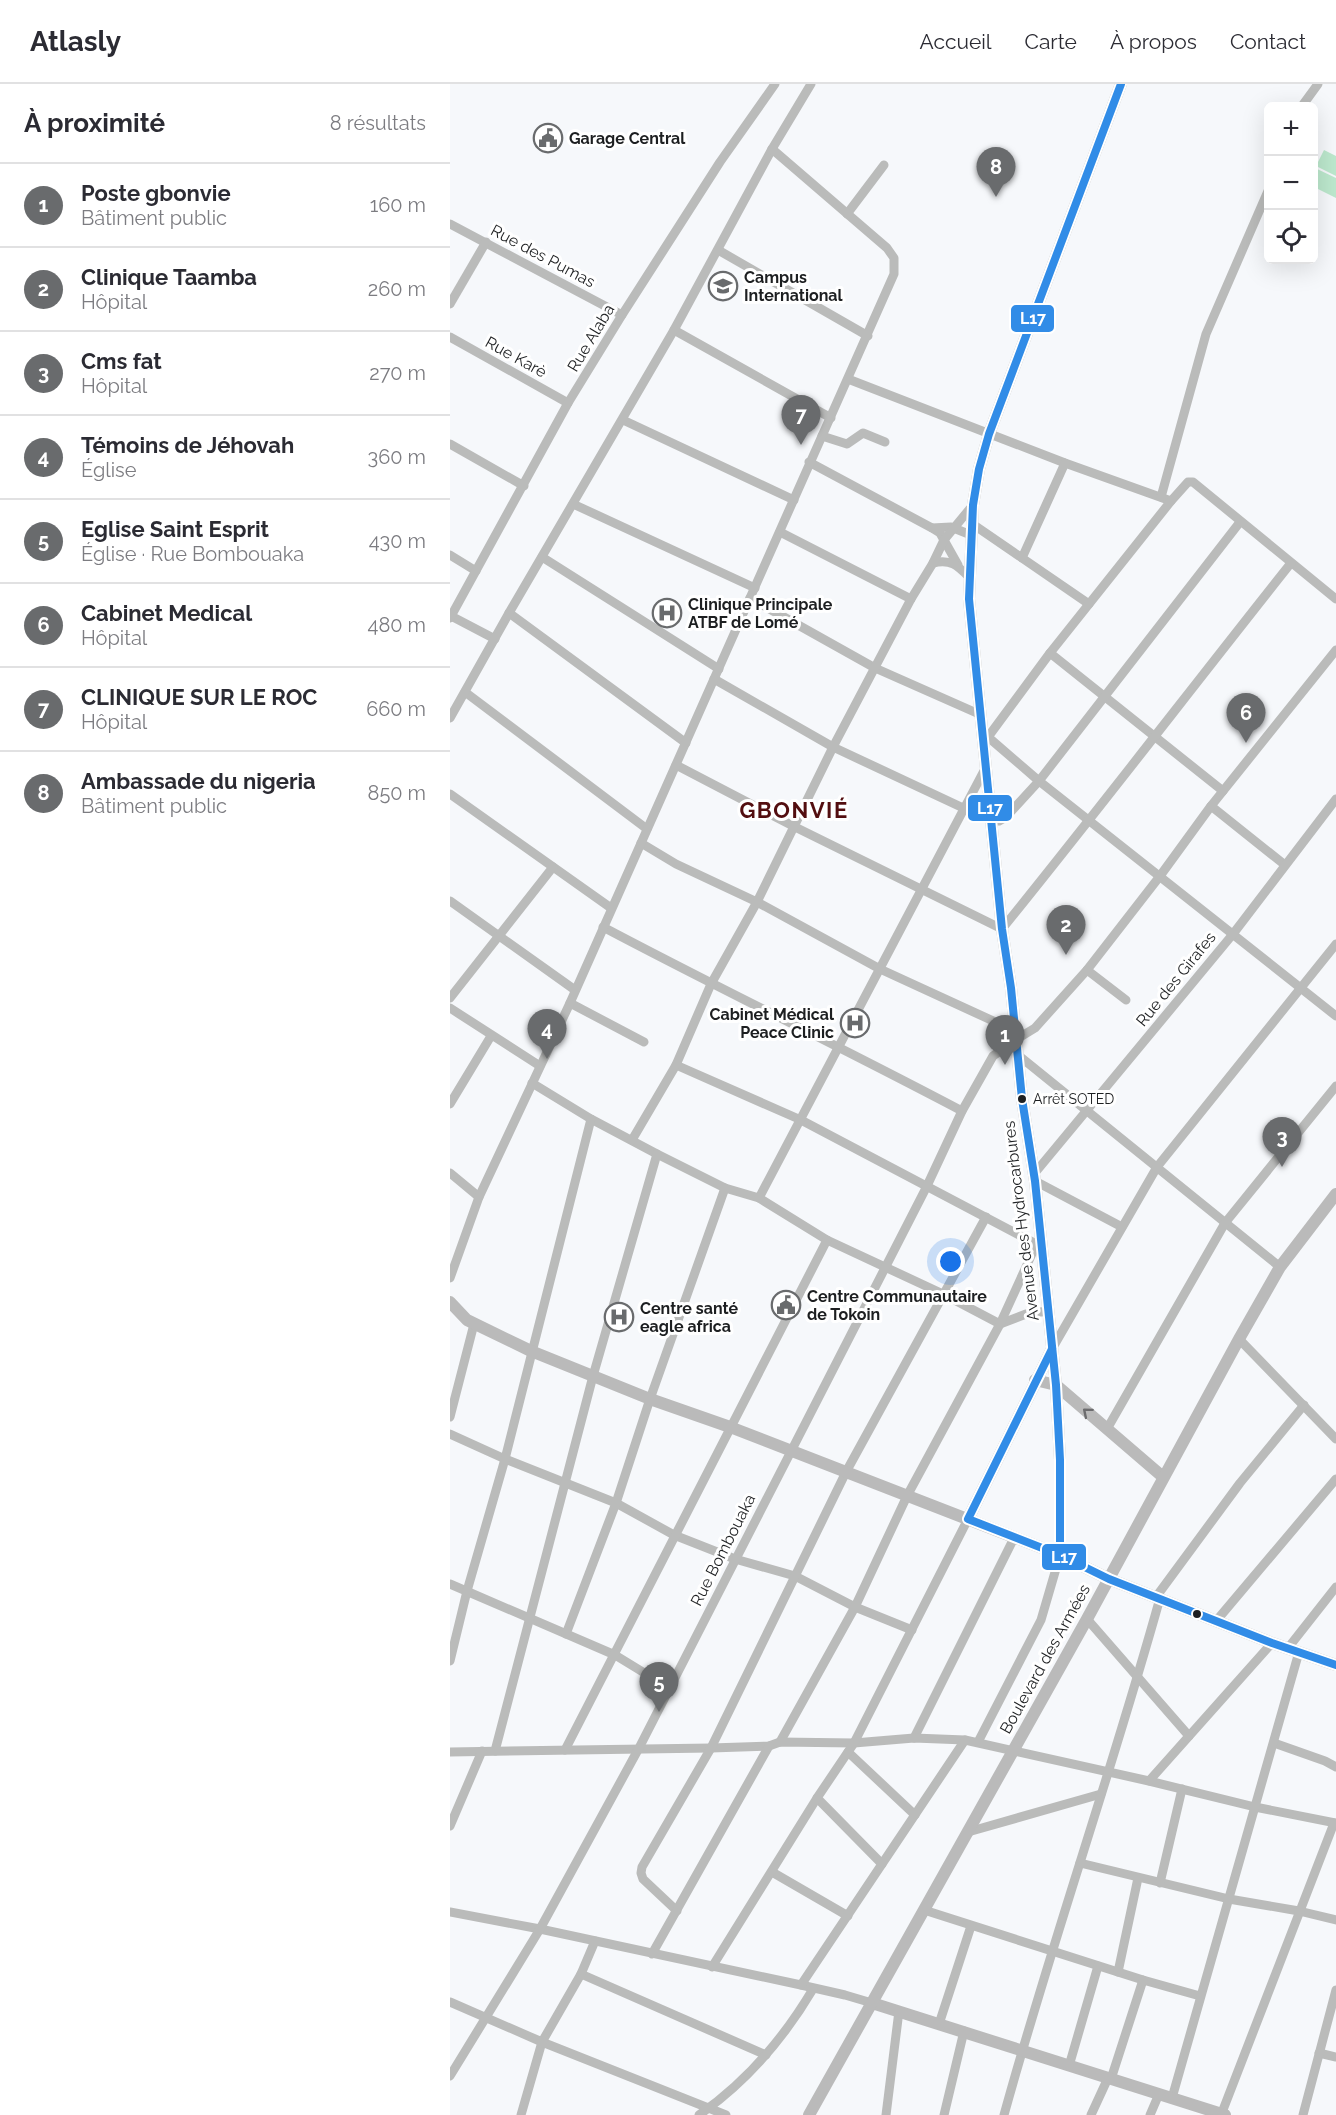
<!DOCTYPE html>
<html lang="fr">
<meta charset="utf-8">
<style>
body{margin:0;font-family:Raleway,sans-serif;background:#f7f7f7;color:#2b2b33}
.controls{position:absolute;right:18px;top:18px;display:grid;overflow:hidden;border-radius:9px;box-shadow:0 6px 24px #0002}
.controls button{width:54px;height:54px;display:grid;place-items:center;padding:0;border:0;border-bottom:2px solid #e1e1e2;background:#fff;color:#2b2b33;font:30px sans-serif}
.you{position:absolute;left:501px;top:1178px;width:21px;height:21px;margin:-15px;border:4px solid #fff;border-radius:50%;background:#1a73e8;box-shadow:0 0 0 9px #1a73e833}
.badge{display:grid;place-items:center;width:39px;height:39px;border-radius:50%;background:#696b6d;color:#fff;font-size:20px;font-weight:700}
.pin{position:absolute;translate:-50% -50px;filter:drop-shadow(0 2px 3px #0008)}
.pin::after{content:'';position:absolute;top:32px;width:21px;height:18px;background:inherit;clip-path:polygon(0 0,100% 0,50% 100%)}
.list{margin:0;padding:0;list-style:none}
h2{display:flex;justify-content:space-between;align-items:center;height:78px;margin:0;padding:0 24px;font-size:26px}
h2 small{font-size:20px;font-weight:400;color:#7c7c81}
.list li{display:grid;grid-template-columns:39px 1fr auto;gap:18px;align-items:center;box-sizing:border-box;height:84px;padding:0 24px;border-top:2px solid #e1e1e2}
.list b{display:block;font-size:22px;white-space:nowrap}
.list p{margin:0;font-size:20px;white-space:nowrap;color:#7c7c81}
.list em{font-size:20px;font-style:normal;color:#7c7c81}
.icon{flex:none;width:33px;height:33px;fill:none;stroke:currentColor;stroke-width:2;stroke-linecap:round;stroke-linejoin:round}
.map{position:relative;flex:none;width:886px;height:2031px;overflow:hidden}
header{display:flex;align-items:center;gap:36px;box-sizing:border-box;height:84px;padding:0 30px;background:#fff;border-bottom:2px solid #e1e1e2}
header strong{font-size:28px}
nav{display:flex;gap:33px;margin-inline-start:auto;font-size:21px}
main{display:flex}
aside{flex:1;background:#fff}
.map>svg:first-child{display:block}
.green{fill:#bce8cd}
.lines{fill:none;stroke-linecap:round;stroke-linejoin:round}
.street{stroke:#babbba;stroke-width:9}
.secondary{stroke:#bababa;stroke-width:12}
.bus-1-casing{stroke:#fff;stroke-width:12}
.bus-1{stroke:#318ce7;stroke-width:8}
.oneway{stroke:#6c6c6e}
.bus-dot{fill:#1d1f21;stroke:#fff;stroke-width:2}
.labels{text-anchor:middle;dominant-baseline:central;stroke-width:6;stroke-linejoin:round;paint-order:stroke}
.bus-label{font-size:14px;fill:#1d1f21;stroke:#fff;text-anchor:start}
.poi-label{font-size:16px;font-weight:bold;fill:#1d1f21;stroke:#fff;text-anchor:start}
.street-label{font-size:16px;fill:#1d1f21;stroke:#fff}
.district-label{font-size:22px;font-weight:bold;letter-spacing:1.5px;fill:#530e10;stroke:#fff}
.line-badge{stroke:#fff;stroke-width:2}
.badge-label{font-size:16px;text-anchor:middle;font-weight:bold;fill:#fff}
</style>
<header>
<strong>Atlasly</strong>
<nav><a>Accueil</a><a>Carte</a><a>À propos</a><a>Contact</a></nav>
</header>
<main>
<aside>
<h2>À proximité<small>8 résultats</small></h2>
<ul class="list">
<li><span class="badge">1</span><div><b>Poste gbonvie</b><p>Bâtiment public</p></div><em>160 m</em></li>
<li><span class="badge">2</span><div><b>Clinique Taamba</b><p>Hôpital</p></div><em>260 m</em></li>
<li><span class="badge">3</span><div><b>Cms fat</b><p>Hôpital</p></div><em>270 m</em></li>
<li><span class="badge">4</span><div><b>Témoins de Jéhovah</b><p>Église</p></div><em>360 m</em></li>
<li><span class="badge">5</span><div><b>Eglise Saint Esprit</b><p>Église · Rue Bombouaka</p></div><em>430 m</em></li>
<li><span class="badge">6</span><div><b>Cabinet Medical</b><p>Hôpital</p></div><em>480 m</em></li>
<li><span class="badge">7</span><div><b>CLINIQUE SUR LE ROC</b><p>Hôpital</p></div><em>660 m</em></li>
<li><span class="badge">8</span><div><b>Ambassade du nigeria</b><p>Bâtiment public</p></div><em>850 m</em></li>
</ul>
</aside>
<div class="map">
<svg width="886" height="2031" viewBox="0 0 886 2031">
<rect width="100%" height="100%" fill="#f6f8fb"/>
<g class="green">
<polygon points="874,66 886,72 886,92 866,82"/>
<polygon points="865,84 886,94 886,114 864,103"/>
</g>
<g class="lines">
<g class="street">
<polyline points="852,22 868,0"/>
<polyline points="397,130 434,81"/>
<polyline points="0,140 172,231"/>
<polyline points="268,166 418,252"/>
<polyline points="0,220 36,158"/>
<polyline points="224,246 381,334"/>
<polyline points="0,253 118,319"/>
<polyline points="398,295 615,379 721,417"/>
<polyline points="173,336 344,416"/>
<polyline points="372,352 397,360 413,349 435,358"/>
<polyline points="0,360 74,402"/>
<polyline points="359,378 482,444 490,449 508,481"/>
<polyline points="711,413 756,250 818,107"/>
<polyline points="123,420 305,504"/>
<polyline points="521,439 639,520"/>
<polyline points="482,444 501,443 521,451"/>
<polyline points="330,448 461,515"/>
<polyline points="0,471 26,487"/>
<polyline points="92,473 269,585"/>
<polyline points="572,474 615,379"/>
<path d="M483 479C501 475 507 481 519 493"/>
<polyline points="300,514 425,584 529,630"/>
<polyline points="59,529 236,659"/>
<polyline points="1,532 45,555"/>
<polyline points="0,534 118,319 172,231 270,78 325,0"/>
<polyline points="600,569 773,707"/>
<polyline points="264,595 383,663 541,737 549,737 556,733 589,697 790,438"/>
<polyline points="15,608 197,745"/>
<polyline points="0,634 59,529 224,246 322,65 361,0"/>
<polyline points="538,653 589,697 886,932"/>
<polyline points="533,656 538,653 600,569 721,417 738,398 743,398 886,515"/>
<path d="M226 681 345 743 552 845C650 724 744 601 841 479"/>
<polyline points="0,710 161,824"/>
<polyline points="761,722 835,781"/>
<polyline points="191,759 226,780 307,818 430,885 565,947"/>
<polyline points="0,817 125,906"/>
<path d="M153 843C272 906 393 964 512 1027"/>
<polyline points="637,886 676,916"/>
<polyline points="0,914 103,783"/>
<polyline points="120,919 194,958"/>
<polyline points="0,924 90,982"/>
<polyline points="568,971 830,1183"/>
<polyline points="226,981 351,1036 590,1162"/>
<polyline points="82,999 141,1035 207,1070 275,1104 309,1114 377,1156 493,1210 550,1240 576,1230 598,1227"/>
<polyline points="0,1020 41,952"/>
<polyline points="182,1056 226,981 261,900 307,818 383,663 461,515 483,479 494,456 523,421"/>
<polyline points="0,1089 29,1113"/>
<polyline points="584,1090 783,850 886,715"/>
<polyline points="585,1097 672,1143"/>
<polyline points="309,1114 536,683"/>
<polyline points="0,1194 29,1113 120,919 444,190 444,174 437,164 322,65"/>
<polyline points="789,1255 886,1355"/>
<polyline points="602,1265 707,1083 886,860"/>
<polyline points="0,1333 24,1240"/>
<polyline points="657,1345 775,1139 886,1002"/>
<polyline points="0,1350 55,1375 166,1419 224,1451 285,1475 345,1492 405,1523 462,1546"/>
<polyline points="0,1500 165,1571 219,1604"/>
<polyline points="706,1513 790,1399 854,1321"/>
<polyline points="637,1535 739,1652"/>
<polyline points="767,1536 886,1395"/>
<polyline points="116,1550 166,1419 200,1315 275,1104"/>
<polyline points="838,1564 886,1503"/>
<polyline points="0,1577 17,1507 55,1375 141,1035"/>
<polyline points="464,1654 564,1454"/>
<polyline points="330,1658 405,1523 457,1412 550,1240 586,1161"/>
<polyline points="528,1658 591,1536 610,1471"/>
<polyline points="824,1659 875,1677 886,1683"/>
<polyline points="115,1666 377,1156"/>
<polyline points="45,1667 143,1292 207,1070"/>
<polyline points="0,1668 261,1664 319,1662 330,1658 404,1659 464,1654 515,1656 699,1697 805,1723 886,1739"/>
<polyline points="398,1668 465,1731"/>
<polyline points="699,1697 822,1559"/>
<polyline points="367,1714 432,1780"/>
<polyline points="0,1742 32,1667"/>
<polyline points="518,1748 651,1710"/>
<polyline points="630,1779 779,1815 849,1827 886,1836"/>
<polyline points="322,1788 398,1832"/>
<polyline points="710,1799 732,1705"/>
<polyline points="474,1826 693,1896 750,1912"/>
<polyline points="227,1827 193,1795 191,1789 192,1783 261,1664 396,1388 536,1133"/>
<polyline points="0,1828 90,1845 351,1901 395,1911 422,1919"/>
<polyline points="202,1870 319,1662"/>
<polyline points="262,1883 367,1714 404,1659 518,1435"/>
<polyline points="668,1888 688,1794"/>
<polyline points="131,1890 316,1971"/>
<polyline points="351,1901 515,1656"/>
<polyline points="0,1918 92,1958 276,2031"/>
<polyline points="489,1940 521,1842"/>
<polyline points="869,1969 886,1973"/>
<polyline points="619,1982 648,1882"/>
<polyline points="0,1992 90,1845 189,1664 476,1104 512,1027 543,972 567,955 585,944 637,886 710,792 761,722 886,566"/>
<polyline points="661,1995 693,1896"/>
<polyline points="722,2014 849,1568"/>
<polyline points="71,2031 92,1958 131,1890 145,1857"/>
<path d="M249 2031C296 1998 334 1954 363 1905"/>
<polyline points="436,2031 449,1927"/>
<polyline points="494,2031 514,1947"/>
<path d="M554 2031C602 1857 662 1687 710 1514"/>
<polyline points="641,2031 658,1994"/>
<polyline points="700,2031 709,2010"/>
<polyline points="771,2031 884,1739"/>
<polyline points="853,2031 886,1906"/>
</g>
<g class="secondary">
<polyline points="0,1218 17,1236 81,1267 200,1315 280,1343 610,1471 659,1495 822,1559 886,1581"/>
<polyline points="585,1296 606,1301 713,1393"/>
<polyline points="518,1435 602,1265"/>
<polyline points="610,1471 610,1376 606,1301 585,1097 572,1015 561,904 552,845 519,515 523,421 529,385 539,350 671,0"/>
<polyline points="422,1919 775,2031"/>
<polyline points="359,2031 637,1535 789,1255 830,1183 886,1110"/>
</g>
<g class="bus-1-casing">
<g id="bus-1">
<polyline points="602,1265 518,1435 610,1471 659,1495 822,1559 886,1581"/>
<polyline points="610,1471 610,1376 606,1301 585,1097 572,1015 561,904 552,845 519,515 523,421 529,385 539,350 671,0"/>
</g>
</g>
<use href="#bus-1" class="bus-1"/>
</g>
<defs><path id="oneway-chevron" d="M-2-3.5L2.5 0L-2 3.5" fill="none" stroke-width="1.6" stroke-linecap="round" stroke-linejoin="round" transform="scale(1.5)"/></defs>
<use class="oneway" href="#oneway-chevron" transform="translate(637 1328) rotate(-140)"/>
<defs>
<g id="civic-ring" transform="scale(1.5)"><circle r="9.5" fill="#fff" stroke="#696b6d" stroke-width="1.5"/><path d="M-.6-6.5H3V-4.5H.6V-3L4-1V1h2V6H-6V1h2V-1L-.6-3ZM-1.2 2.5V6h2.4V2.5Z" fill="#696b6d"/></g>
<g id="university-ring" transform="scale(1.5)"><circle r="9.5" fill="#fff" stroke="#696b6d" stroke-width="1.5"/><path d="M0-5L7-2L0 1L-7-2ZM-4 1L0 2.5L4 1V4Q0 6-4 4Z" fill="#696b6d"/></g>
<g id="hospital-ring" transform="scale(1.5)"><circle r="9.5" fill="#fff" stroke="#696b6d" stroke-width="1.5"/><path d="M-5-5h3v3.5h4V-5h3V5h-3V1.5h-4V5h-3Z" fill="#696b6d"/></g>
</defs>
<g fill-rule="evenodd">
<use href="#civic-ring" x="98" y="54"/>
<use href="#university-ring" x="273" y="202"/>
<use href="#hospital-ring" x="217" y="529"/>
<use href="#hospital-ring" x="405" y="939"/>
<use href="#civic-ring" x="336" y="1221"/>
<use href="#hospital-ring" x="169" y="1233"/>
</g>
<g class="bus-dot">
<circle cx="572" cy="1015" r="5"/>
<circle cx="747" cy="1530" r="5"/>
</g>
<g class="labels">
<g class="bus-label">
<text x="583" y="1015">Arrêt SOTED</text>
</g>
<g class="poi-label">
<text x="119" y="54">Garage Central</text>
<text x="294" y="193">Campus<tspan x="294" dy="18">International</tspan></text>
<text x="238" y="520">Clinique Principale<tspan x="238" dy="18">ATBF de Lomé</tspan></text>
<text x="384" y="930" text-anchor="end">Cabinet Médical<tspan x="384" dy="18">Peace Clinic</tspan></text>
<text x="357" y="1212">Centre Communautaire<tspan x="357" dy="18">de Tokoin</tspan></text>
<text x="190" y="1224">Centre santé<tspan x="190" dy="18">eagle africa</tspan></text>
</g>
<g class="street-label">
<text transform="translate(93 172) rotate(28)">Rue des Pumas</text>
<text transform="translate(141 254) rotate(-59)">Rue Alaba</text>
<text transform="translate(66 273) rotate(29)">Rue Karè</text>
<text transform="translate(726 895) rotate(-51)">Rue des Girafes</text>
<text transform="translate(571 1137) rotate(-97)">Avenue des Hydrocarbures</text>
<text transform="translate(273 1466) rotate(-63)">Rue Bombouaka</text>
<text transform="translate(595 1575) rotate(-61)">Boulevard des Armées</text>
</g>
<g class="district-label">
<text x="344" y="726">GBONVIÉ</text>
</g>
</g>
<g class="line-badge">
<rect x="560" y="220" width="45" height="29" rx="6" fill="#318ce7"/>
<rect x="517" y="710" width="46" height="28" rx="6" fill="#318ce7"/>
<rect x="591" y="1459" width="46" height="28" rx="6" fill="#318ce7"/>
</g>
<g class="badge-label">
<text x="583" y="240">L17</text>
<text x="540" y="730">L17</text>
<text x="614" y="1479">L17</text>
</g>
</svg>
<div class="controls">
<button>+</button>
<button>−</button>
<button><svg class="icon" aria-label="locate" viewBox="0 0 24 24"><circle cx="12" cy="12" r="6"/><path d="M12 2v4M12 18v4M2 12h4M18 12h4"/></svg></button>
</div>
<div class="you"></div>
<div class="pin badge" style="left:555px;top:981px">1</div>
<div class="pin badge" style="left:616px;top:871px">2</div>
<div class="pin badge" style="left:832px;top:1083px">3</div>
<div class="pin badge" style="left:97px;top:975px">4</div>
<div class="pin badge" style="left:209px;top:1628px">5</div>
<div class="pin badge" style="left:796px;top:659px">6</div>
<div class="pin badge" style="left:351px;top:361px">7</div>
<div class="pin badge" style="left:546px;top:113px">8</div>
</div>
</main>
